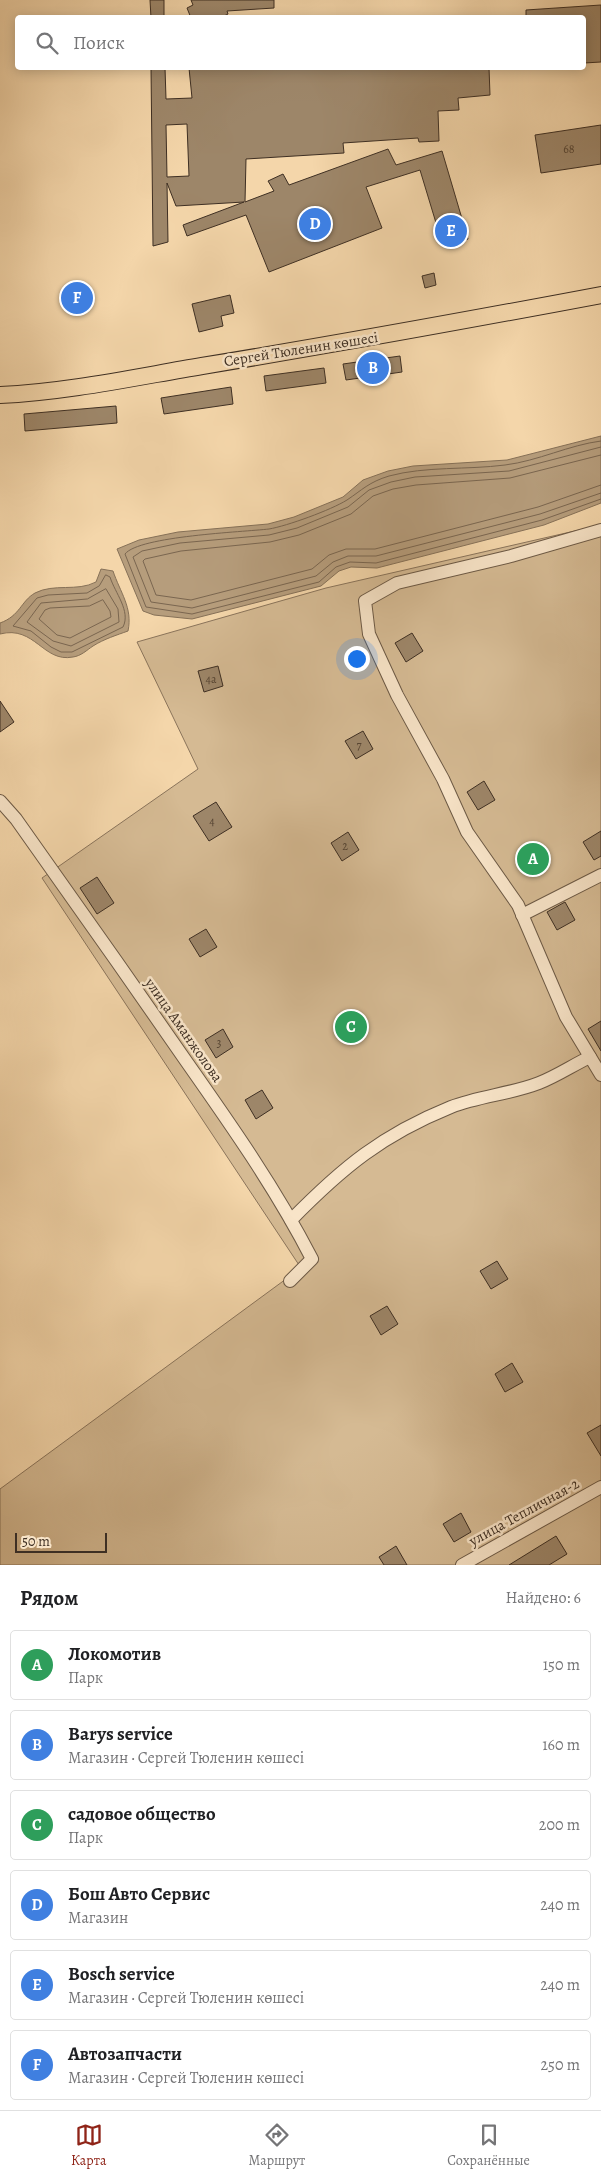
<!DOCTYPE html>
<html lang="ru">
<meta charset="utf-8">
<style>
body{margin:0;font-family:Alegreya,serif;background:#f6f6f6;color:#202124}
.scale{position:absolute;left:15px;bottom:12px;width:92px;box-sizing:border-box;padding-left:5px;border:2px solid #3e2f23;border-top:0;font-size:14px;line-height:18px;white-space:nowrap;color:#3e2f23;-webkit-text-stroke:4px #f8e4c8;paint-order:stroke}
.you{position:absolute;left:356px;top:658px;width:18px;height:18px;margin:-12px;border:4px solid #fff;border-radius:50%;background:#1a73e8;box-shadow:0 0 0 8px #1a73e833}
.badge{display:grid;place-items:center;width:32px;height:32px;border-radius:50%;background:#8f2418;color:#fff;font-size:16px;font-weight:700}
.pin{position:absolute;translate:-50% -50%;border:2px solid #fff;box-shadow:0 1px 5px #0006}
.list{margin:0;padding:0;list-style:none}
h2{display:flex;justify-content:space-between;align-items:center;height:65px;margin:0;padding:0 20px;font-size:21px}
h2 small{font-size:16px;font-weight:400;color:#757577}
.list li{display:grid;grid-template-columns:32px 1fr auto;gap:15px;align-items:center;box-sizing:border-box;height:70px;margin:0 10px 10px;padding:0 10px;border:1px solid #e0e0e0;border-radius:5px}
.list b{display:block;font-size:19px;white-space:nowrap}
.list p{margin:0;font-size:16px;white-space:nowrap;color:#757577}
.list em{font-size:16px;font-style:normal;color:#757577}
.icon{flex:none;width:28px;height:28px;fill:none;stroke:currentColor;stroke-width:2;stroke-linecap:round;stroke-linejoin:round}
.map{position:relative;flex:none;width:601px;height:1565px;overflow:hidden}
.search{position:absolute;background:#fff;box-shadow:0 2px 12px #0003;left:15px;right:15px;top:15px;height:55px;display:flex;align-items:center;gap:12px;box-sizing:border-box;padding:0 18px;border-radius:5px;color:#757577;font-size:19px}
.sheet{height:545px;background:#fff}
nav{display:flex;justify-content:space-around;align-items:center;box-sizing:border-box;height:70px;border-top:1px solid #e0e0e0;background:#fff;font-size:14px;color:#757577}
nav a{display:grid;justify-items:center;gap:2px}
nav .on{color:#8f2418}
.map>svg:first-child{display:block}
.green{fill:#d5ba93;stroke:#8a745b}
.water{fill:#b69d7c;stroke:#867158}
.lines{fill:none;stroke-linecap:round;stroke-linejoin:round}
.shore{stroke:#7a6650;stroke-width:1}
.building{fill:#9d8669;stroke:#3e2f23;fill-rule:evenodd}
.minor-casing{stroke:#6c5945;stroke-width:14}
.major-casing{stroke:#3e2f23;stroke-width:18}
.minor{stroke:#f8e4c8;stroke-width:12}
.major{stroke:#f4d6aa;stroke-width:16}
.labels{text-anchor:middle;dominant-baseline:central;stroke-width:5;stroke-linejoin:round;paint-order:stroke}
.number-label{font-size:12px;fill:#564534}
.street-label{font-size:15px;fill:#3e2f23;stroke:#f8e4c8}
</style>
<div class="map">
<svg width="601" height="1565" viewBox="0 0 601 1565">
<rect width="100%" height="100%" fill="#f4d6aa"/>
<filter id="stains"><feTurbulence type="fractalNoise" baseFrequency=".004" numOctaves="4"/><feColorMatrix values="0 0 0 0 .2 0 0 0 0 .09 0 0 0 0 .02 0 0 0 .5 -.17"/></filter>
<radialGradient id="worn" r=".72"><stop offset=".6" stop-color="#630" stop-opacity="0"/><stop offset="1" stop-color="#630" stop-opacity=".3"/></radialGradient>
<polygon class="green" points="601,525 601,1565 0,1565 0,1489 301,1268 42,878 198,769 137,642 326,588"/>
<g class="water">
<polygon points="601,436 601,503 544,525 377,568 351,567 339,571 321,586 192,619 154,615 143,611 117,549 139,540 178,532 268,524 294,517 343,497 363,480 388,471 413,466 507,460"/>
<path d="M101 569 113 571C120 592 133 608 128 631 117 635 104 639 93 646 87 650 81 656 73 657 43 663 35 625 0 634V623C20 616 21 601 35 593 54 583 77 592 96 582Z"/>
</g>
<g class="lines">
<g class="shore">
<path d="M601 441C569 445 538 461 505 465 467 470 426 466 389 476 369 482 362 490 347 500 331 510 287 526 269 529 243 532 139 536 125 554L146 607 192 614 319 582 336 567 350 562 376 563 542 520 601 499"/>
<polyline points="601,447 509,471 415,477 391,482 369,490 348,507 297,528 269,535 180,543 142,551 133,557 151,602 192,608 316,576 333,562 348,556 376,556 540,514 601,493"/>
<polyline points="601,455 510,478 416,485 393,489 373,496 351,514 299,535 270,542 181,551 145,559 143,561 156,595 191,600 312,569 329,555 346,549 375,549 538,507 601,485"/>
<path d="M106 575 110 577C115 593 131 611 123 627L72 652H61L51 647 31 631 13 626 37 598 48 595 87 593 99 586Z"/>
<polygon points="106,589 118,609 119,622 71,646 53,641 27,622 41,603 87,599"/>
<polygon points="103,600 110,611 111,617 70,638 57,635 39,619 45,610 50,608 89,606"/>
</g>
</g>
<g class="building">
<polygon points="150,0 164,0 164,18 151,18"/>
<polygon points="191,0 274,0 274,8 227,11 228,14 220,18 191,18 187,8 193,5"/>
<polygon points="601,5 601,62 584,63 584,18 526,18 526,10"/>
<path d="M151 68H165L166 99 192 98 189 68H489L490 95 458 98 459 110 438 111 439 141 419 142 418 138 343 143 344 153 246 159 245 202 274 191 268 181 283 174 289 185 388 149 396 165 442 151 468 239 443 246 420 170 366 187 382 228 269 272 246 215 187 236 183 225 244 202 176 206 167 183 168 242 153 246ZM187 124 189 176 167 177 166 125Z"/>
<polygon points="601,125 601,164 541,173 535,135"/>
<polygon points="434,273 436,285 425,288 422,276"/>
<polygon points="230,295 234,313 221,316 223,326 199,332 192,304"/>
<polygon points="400,356 402,372 346,380 343,364"/>
<polygon points="324,368 326,383 266,391 264,376"/>
<polygon points="231,387 233,404 164,414 161,398"/>
<polygon points="116,406 117,423 25,431 24,414"/>
<polygon points="412,633 423,651 406,662 395,643"/>
<polygon points="218,666 223,686 204,692 198,671"/>
<polygon points="0,701 14,722 0,732"/>
<polygon points="363,731 373,749 356,759 345,741"/>
<polygon points="484,781 495,800 478,810 467,792"/>
<polygon points="216,802 232,827 209,841 193,816"/>
<polygon points="601,831 601,856 594,860 583,842"/>
<polygon points="348,832 359,850 342,861 331,843"/>
<polygon points="97,877 114,903 97,914 80,888"/>
<polygon points="565,902 575,920 557,930 547,912"/>
<polygon points="206,929 217,947 200,957 189,939"/>
<polygon points="601,1021 601,1051 588,1029"/>
<polygon points="223,1029 233,1047 216,1058 205,1040"/>
<polygon points="262,1090 273,1108 256,1119 245,1100"/>
<polygon points="497,1261 508,1279 491,1289 480,1271"/>
<polygon points="387,1306 398,1324 381,1335 370,1316"/>
<polygon points="512,1363 523,1382 505,1392 495,1374"/>
<polygon points="601,1425 601,1456 587,1433"/>
<polygon points="461,1513 471,1532 454,1542 443,1524"/>
<polygon points="556,1536 567,1554 549,1565 509,1565"/>
<polygon points="396,1546 407,1565 384,1565 379,1557"/>
</g>
<g class="lines">
<g class="minor-casing">
<g id="minor">
<polyline points="601,530 511,556 397,583 365,601 369,634 397,695 443,779 467,832 518,905 566,1017 601,1075"/>
<path d="M0 801 16 819C73 899 130 980 186 1061 231 1125 276 1189 312 1259L290 1281"/>
<polyline points="522,915 601,875"/>
<path d="M291 1220C343 1167 382 1135 451 1107 479 1096 511 1094 539 1083 557 1076 573 1065 590 1057"/>
<polyline points="462,1565 601,1487"/>
</g>
</g>
<g class="major-casing">
<path id="major" d="M0 395C67 392 136 377 202 366 336 344 468 320 601 295"/>
</g>
<use href="#minor" class="minor"/>
<use href="#major" class="major"/>
</g>
<g class="labels">
<g class="number-label">
<text x="569" y="149">68</text>
<text x="211" y="679">4а</text>
<text x="359" y="745">7</text>
<text x="212" y="821">4</text>
<text x="345" y="846">2</text>
<text x="219" y="1043">3</text>
</g>
<g class="street-label">
<text transform="translate(301 349) rotate(-9)">Сергей Тюленин көшесі</text>
<text transform="translate(184 1030) rotate(55)">улица Аманжолова</text>
<text transform="translate(524 1512) rotate(-29)">улица Тепличная-2</text>
</g>
</g>
<rect width="100%" height="100%" filter="url(#stains)"/>
<rect width="100%" height="100%" fill="url(#worn)"/>
</svg>
<div class="scale">50 m</div>
<div class="you"></div>
<div class="pin badge" style="left:533px;top:859px;background:#2e9e5b">A</div>
<div class="pin badge" style="left:373px;top:368px;background:#3f7fe0">B</div>
<div class="pin badge" style="left:351px;top:1027px;background:#2e9e5b">C</div>
<div class="pin badge" style="left:315px;top:224px;background:#3f7fe0">D</div>
<div class="pin badge" style="left:451px;top:231px;background:#3f7fe0">E</div>
<div class="pin badge" style="left:77px;top:298px;background:#3f7fe0">F</div>
<div class="search"><svg class="icon" aria-label="search" viewBox="0 0 24 24"><circle cx="10" cy="10" r="6"/><path d="M15 15l6 6"/></svg>Поиск</div>
</div>
<section class="sheet">
<h2>Рядом<small>Найдено: 6</small></h2>
<ul class="list">
<li><span class="badge" style="background:#2e9e5b">A</span><div><b>Локомотив</b><p>Парк</p></div><em>150 m</em></li>
<li><span class="badge" style="background:#3f7fe0">B</span><div><b>Barys service</b><p>Магазин · Сергей Тюленин көшесі</p></div><em>160 m</em></li>
<li><span class="badge" style="background:#2e9e5b">C</span><div><b>садовое общество</b><p>Парк</p></div><em>200 m</em></li>
<li><span class="badge" style="background:#3f7fe0">D</span><div><b>Бош Авто Сервис</b><p>Магазин</p></div><em>240 m</em></li>
<li><span class="badge" style="background:#3f7fe0">E</span><div><b>Bosch service</b><p>Магазин · Сергей Тюленин көшесі</p></div><em>240 m</em></li>
<li><span class="badge" style="background:#3f7fe0">F</span><div><b>Автозапчасти</b><p>Магазин · Сергей Тюленин көшесі</p></div><em>250 m</em></li>
</ul>
</section>
<nav>
<a class="on"><svg class="icon" aria-label="map" viewBox="0 0 24 24"><path d="M3 6l6-2 6 2 6-2v14l-6 2-6-2-6 2zM9 4v14M15 6v14"/></svg>Карта</a>
<a><svg class="icon" aria-label="directions" viewBox="0 0 24 24"><path d="M12 3l9 9-9 9-9-9zM9 14v-3h6M13 9l2 2-2 2"/></svg>Маршрут</a>
<a><svg class="icon" aria-label="saved" viewBox="0 0 24 24"><path d="M7 4h10v16l-5-4-5 4z"/></svg>Сохранённые</a>
</nav>
